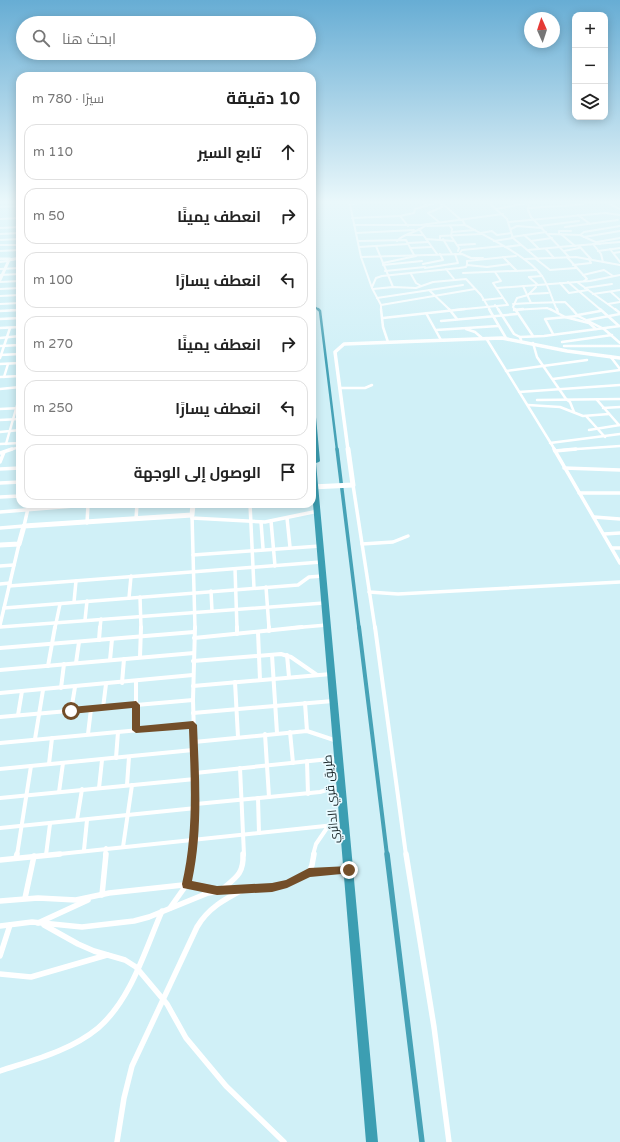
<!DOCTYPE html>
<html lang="ar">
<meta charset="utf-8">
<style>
body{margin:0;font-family:"Varela Round",Cairo,sans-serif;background:#f6f6f6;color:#222;direction:rtl}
.controls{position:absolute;right:12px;top:12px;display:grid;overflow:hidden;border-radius:8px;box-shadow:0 2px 10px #0003}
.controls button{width:36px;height:36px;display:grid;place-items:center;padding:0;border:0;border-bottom:1px solid #e0e0e0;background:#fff;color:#222;font:20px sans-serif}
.compass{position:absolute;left:524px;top:12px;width:36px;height:36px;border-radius:50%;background:#fff;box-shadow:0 2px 10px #0003;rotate:357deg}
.stop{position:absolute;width:12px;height:12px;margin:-9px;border:3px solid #734e29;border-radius:50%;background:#fff}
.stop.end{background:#734e29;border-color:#fff;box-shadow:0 1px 4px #0008}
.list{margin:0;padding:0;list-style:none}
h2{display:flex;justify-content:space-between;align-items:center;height:52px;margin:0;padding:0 16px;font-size:17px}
h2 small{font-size:13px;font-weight:400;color:#767676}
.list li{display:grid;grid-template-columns:26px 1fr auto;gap:12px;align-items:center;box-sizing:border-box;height:56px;margin:0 8px 8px;padding:0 8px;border:1px solid #e0e0e0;border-radius:12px}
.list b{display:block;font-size:15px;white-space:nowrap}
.list em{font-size:13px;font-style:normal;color:#767676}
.icon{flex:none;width:22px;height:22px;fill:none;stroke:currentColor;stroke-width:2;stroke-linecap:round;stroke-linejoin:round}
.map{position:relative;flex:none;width:620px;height:1142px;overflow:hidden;direction:ltr}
.search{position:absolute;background:#fff;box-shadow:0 2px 10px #0003;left:16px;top:16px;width:300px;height:44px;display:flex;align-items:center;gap:10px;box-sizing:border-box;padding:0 14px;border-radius:22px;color:#767676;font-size:15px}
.panel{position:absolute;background:#fff;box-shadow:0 2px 10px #0003;left:16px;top:72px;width:300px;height:436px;border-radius:12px;direction:rtl}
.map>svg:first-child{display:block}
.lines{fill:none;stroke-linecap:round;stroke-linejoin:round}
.canal-far4{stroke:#46a2b6;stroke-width:2}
.canal-far3{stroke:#46a2b6;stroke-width:2.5}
.canal-far2{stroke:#46a2b6;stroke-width:3.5}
.canal-far1{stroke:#46a2b6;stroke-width:4}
.canal{stroke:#46a2b6;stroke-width:5.5}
.street-far4{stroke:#fff;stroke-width:2}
.street-far3{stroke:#fff;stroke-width:2.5}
.street-far2{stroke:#fff;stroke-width:3.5}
.street-far1{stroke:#fff;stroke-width:4}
.street{stroke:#fff;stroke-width:5.5}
.secondary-far2{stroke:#fff;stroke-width:3}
.secondary-far1{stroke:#fff;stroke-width:3.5}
.secondary{stroke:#fff;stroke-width:5}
.highway{fill:#3c9eb2;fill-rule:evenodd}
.route{fill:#734e29}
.labels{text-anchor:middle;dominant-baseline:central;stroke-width:3.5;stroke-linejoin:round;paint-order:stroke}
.near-street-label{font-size:12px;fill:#1a2629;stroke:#e8faff}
</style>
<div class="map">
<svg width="620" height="1142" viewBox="0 0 620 1142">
<rect width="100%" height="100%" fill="#d0f0f7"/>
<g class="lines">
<polyline class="canal-far4" points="312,305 319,310"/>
<polyline class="canal-far3" points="318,309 320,311 337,450"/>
<polyline class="canal-far2" points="337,449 359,628"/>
<polyline class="canal-far1" points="359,627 387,855"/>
<polyline class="canal" points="387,854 422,1142"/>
<g class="street-far4">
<polyline points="349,200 361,257 372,288 381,305 381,310"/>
<polyline points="421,200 427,206"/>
<polyline points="492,200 491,205 507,219 513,238 538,259"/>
<polyline points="525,200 529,203 528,210 531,217 569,257"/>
<polyline points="0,202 20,201"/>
<polyline points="599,202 606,202 620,209"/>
<polyline points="607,202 620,201"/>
<polyline points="350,204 407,200"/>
<polyline points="443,204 461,220"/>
<polyline points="0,207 20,206"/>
<polyline points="528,208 577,205 600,200"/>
<polyline points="496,209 544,200"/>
<polyline points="578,215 590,224"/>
<polyline points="400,216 408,226"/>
<polyline points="352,218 400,216 414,213 415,209 439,202 442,203"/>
<polyline points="0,219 20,218"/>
<path d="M463 221 465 225C486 236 529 257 542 276 549 286 552 300 557 310"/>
<polyline points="439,222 428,213 442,207 441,200"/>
<polyline points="509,222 605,213 620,215"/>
<polyline points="354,225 421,225 503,214"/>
<polyline points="427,226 465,225"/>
<polyline points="450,226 452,229 451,236 459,248 458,251"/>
<polyline points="540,226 579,221"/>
<polyline points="565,227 618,220"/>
<polyline points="0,228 20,227"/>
<polyline points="419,229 437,254"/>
<polyline points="511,229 517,226 542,228"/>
<polyline points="452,232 475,230"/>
<polyline points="356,233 414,230"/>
<polyline points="481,233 492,231 497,235 511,233"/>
<polyline points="0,234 20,233"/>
<polyline points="548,234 580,235 600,244"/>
<polyline points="559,234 559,231 571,231"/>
<polyline points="561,234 575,246"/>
<polyline points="406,235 423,235"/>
<polyline points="524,235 531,241 552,238"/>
<polyline points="580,235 584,232 620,226"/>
<polyline points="512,237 546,232"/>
<polyline points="584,237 620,231"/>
<polyline points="426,239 454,241"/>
<polyline points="440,239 440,236 482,234"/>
<polyline points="443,239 452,254"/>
<polyline points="0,240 20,239"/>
<polyline points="358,241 406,240 414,255"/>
<path d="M397 241C405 232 419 233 427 224"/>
<polyline points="494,241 513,238"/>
<polyline points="531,241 539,249"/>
<polyline points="597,242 620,238"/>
<polyline points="408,243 428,242"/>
<polyline points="593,244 601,254 603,262"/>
<polyline points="0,245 20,245"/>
<polyline points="457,245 475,244"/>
<polyline points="376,246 393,287"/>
<polyline points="579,246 591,259"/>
<polyline points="359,247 408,244"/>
<polyline points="505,247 521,245"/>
<polyline points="559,247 620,242"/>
<polyline points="411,248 431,247"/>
<polyline points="546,249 554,258"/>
<polyline points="610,249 620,262"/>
<polyline points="528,250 560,247"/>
<polyline points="0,251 20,250"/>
<polyline points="564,251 579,248"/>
<polyline points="598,251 620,248"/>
<polyline points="614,253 620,252"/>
<polyline points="459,254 462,250 503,246"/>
<polyline points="361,257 462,254 471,258 483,258"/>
<polyline points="503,257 517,271"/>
<polyline points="567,257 587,279 584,281"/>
<polyline points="524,259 576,257 620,265"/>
<polyline points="536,259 550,270 576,268"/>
<polyline points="0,262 8,261"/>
<polyline points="383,263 416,256"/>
<polyline points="423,264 443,260 440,254"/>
<polyline points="383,265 422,261"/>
<polyline points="467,265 467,261 516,256"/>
<polyline points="573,265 591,263 589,259"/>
<polyline points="425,268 458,263 455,254"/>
<polyline points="0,269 20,268"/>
<polyline points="446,269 454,279"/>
<polyline points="385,271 425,267"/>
<polyline points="495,272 501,281 493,283 508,305"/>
<polyline points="463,273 537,270"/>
<polyline points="411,274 416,283 421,286"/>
<polyline points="0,275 20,274"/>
<polyline points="583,275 604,270 613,276"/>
<polyline points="529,277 542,276"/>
<polyline points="529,277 538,285"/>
<polyline points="0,282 20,281"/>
<polyline points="568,282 601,310"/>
<polyline points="577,282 616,310"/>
<polyline points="560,283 569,293 588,290"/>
<polyline points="372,287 376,278 382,276 459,268 466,267 467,265 487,267 510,264"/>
<polyline points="497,288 590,281 620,275"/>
<polyline points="585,288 612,284"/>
<polyline points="0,289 20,288"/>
<polyline points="373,289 393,287 416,288 433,282 466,279 481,295 490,310"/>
<polyline points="429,290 450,310"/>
<polyline points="611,292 620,300"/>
<polyline points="529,294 548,293"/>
<polyline points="593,294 620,290"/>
<polyline points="0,296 20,295"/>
<polyline points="377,298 463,285"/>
<polyline points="483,300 502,298"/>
<polyline points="531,303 565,302 573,310"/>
<polyline points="0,304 20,303"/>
<polyline points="513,304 531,303 523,286"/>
<polyline points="608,304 620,302"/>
<polyline points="381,305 475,289"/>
<polyline points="495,305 499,310"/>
<polyline points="11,310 20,310"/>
<polyline points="455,310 507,305"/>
<polyline points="514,310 547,308 552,310"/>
<polyline points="515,310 513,307 517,298 528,295 536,287"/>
</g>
<g class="street-far3">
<polyline points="381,309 383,327 388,342"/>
<polyline points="449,309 457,319"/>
<polyline points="489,309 506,338"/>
<polyline points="498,309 514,334 520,337"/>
<polyline points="515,309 533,336"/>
<polyline points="550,309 565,317 589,323 596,329"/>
<polyline points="557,309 558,313"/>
<polyline points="572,309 578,316 604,329 620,343"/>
<polyline points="600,309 619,326"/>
<polyline points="615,309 620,313"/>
<polyline points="514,310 523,309"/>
<polyline points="0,311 20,310"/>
<polyline points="426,313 441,340"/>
<polyline points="578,315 600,311"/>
<polyline points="383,318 465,309"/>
<polyline points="0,319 20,318"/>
<polyline points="588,320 620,314"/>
<polyline points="441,321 517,314"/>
<polyline points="0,328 20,327"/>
<polyline points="466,329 475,332 482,338"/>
<polyline points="436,330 498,326"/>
<polyline points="553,334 545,319 578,316"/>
<polyline points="0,338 20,336"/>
<polyline points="486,338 555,450"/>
<polyline points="521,340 520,337 544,336 620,326"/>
<polyline points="562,342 612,335"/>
<polyline points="533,343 537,357 566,399 570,402 574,412"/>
<polyline points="0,346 20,345"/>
<polyline points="564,346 620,346"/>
<polyline points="0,355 20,354"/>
<polyline points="610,356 620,369"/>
<polyline points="0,358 10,328"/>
<polyline points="0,364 20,363"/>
<polyline points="506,371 587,360"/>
<polyline points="0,377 20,376"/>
<polyline points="4,377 8,364"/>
<polyline points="553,379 620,370"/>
<polyline points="340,388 365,388 372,385"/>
<polyline points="0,389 20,387"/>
<polyline points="519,392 620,385"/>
<polyline points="537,400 620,399"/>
<polyline points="597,400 619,425"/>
<polyline points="528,405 560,407 583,416 609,414"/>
<polyline points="603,408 620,407"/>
<polyline points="0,409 20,408"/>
<polyline points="586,416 605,437"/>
<polyline points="0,420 20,419"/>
<polyline points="589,430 620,425"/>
<polyline points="0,432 20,430"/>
<polyline points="550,443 620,434"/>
<polyline points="0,444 20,443"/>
<polyline points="6,444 20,395"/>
<polyline points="9,450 20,447"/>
<polyline points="563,450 620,446"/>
</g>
<g class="street-far2">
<polyline points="554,449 620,563"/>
<polyline points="555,451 576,449"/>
<polyline points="0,453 12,449"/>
<polyline points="0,462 4,452"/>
<polyline points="564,468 620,470"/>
<polyline points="0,469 20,468"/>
<polyline points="0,483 20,482"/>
<polyline points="353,485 375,628"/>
<polyline points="579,493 620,493"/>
<polyline points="0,497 20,496"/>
<polyline points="250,504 254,588"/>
<polyline points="0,512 99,504"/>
<polyline points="192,515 195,628"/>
<polyline points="594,517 620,519"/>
<polyline points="192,518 265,522 318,511"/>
<polyline points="287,518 290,547"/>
<polyline points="136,519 137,504"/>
<polyline points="271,521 275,566"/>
<polyline points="261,522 263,548"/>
<polyline points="87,523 88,505"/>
<polyline points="0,528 24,526 29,504"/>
<polyline points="604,534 620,533"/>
<polyline points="362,544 393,542 408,536"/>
<polyline points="612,548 620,548"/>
<polyline points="193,555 320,546"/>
<polyline points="0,566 14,565"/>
<polyline points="235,569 237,628"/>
<polyline points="0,584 10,583"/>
<polyline points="9,586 321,562"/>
<polyline points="266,587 269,628"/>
<polyline points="211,591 212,611"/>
<polyline points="369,592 398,594 620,582"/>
<polyline points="140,597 141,628"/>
<polyline points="129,598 131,576"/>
<polyline points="74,602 76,581"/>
<polyline points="4,608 298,585 309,577 323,576"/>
<polyline points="85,620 87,601"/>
<polyline points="0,625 19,544"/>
<polyline points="0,627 324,603"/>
<polyline points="55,628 60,604"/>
<polyline points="100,628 101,619"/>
<polyline points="292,628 327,625"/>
</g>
<g class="street-far1">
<polyline points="237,627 237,634"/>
<polyline points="269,627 269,631"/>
<polyline points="375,627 406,855"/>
<polyline points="258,632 260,680"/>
<polyline points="194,638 302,627"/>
<polyline points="99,640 100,627"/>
<polyline points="0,648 194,632"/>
<polyline points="272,655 277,733"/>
<polyline points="287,655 289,677"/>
<polyline points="140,657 141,627"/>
<polyline points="110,660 112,639"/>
<polyline points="193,661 281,654 291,657 317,675"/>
<polyline points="76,663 79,642"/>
<polyline points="48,666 55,627"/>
<polyline points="0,670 194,653"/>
<polyline points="136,681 136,730"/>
<polyline points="235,682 238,737"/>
<polyline points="122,683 124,659"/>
<polyline points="193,686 331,674"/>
<polyline points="61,688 64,664"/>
<polyline points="0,693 193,675"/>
<polyline points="305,703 307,731"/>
<polyline points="103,708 106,684"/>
<polyline points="71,711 75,687"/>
<polyline points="193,713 333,701"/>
<polyline points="18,715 22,691"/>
<polyline points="0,717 193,700"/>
<polyline points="290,732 293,763"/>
<polyline points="88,734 91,709"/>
<polyline points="265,734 269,797"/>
<polyline points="35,739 43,690"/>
<polyline points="194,742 307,731 337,741"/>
<polyline points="0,743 193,725"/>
<polyline points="116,758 118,732"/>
<polyline points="307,761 308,794"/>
<polyline points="49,764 52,738"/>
<polyline points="240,768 244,855"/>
<polyline points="0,769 193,750"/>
<polyline points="195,773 339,758"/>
<polyline points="127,785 129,757"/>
<polyline points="99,788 102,760"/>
<polyline points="59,792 63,763"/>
<polyline points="0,798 195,779"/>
<polyline points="258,798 259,833"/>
<polyline points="196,804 320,792 340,786"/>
<polyline points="77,820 82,789"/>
<polyline points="0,828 196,808"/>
<polyline points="123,847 132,785"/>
<polyline points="84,850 87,820"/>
<polyline points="17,855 31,766"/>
<polyline points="46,855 50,824"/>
<polyline points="50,855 344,824"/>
<polyline points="105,855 106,848"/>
<polyline points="192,855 196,804 193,700 195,627"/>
<polyline points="313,855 316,844 329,825"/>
</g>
<g class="street">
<polyline points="406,854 434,1027 449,1142"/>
<polyline points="16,858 17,854"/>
<polyline points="0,860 60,854"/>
<polyline points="309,873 312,865 314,854"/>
<path d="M220 891C235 878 244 875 243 854"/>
<polyline points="102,895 106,854"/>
<polyline points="25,898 34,856"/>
<polyline points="0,901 38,898 76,900 109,893 183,885 216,891"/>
<polyline points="170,908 187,884 192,854"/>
<polyline points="38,923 88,900"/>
<polyline points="44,925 78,944 94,951 125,960 136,967 167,1004 186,1038 226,1086 284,1142"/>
<polyline points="0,926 32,922 82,927 134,921 149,917 208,893 231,889 281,886 309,873 347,870"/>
<polyline points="0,956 10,925"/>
<polyline points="0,974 31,977 107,955"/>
<path d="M0 1071C33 1060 70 1051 98 1028 131 1000 145 950 162 911"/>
<path d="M117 1142 124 1098 132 1066 197 927C208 908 225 899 244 889"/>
</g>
<g class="secondary-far2">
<polyline points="0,259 10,259"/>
<polyline points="0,280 9,260 20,258"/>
</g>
<polyline class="secondary-far1" points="348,450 335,352 344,344 502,338 567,351 620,358"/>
<g class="secondary">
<polyline points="312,487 353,485 348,449"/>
<polyline points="0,545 19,544 24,526 192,515 193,504"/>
</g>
<polygon class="highway" points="312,404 315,406 320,461 319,462 316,463 378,1142 366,1142 312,491 312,453 313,453 312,438"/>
</g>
<linearGradient id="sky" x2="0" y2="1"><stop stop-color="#67add4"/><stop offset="0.56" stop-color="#eaf8fb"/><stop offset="1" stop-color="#eaf8fb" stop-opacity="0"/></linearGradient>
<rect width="620" height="360" fill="url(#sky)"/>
<path class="route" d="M136 701 140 705V726L193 721 197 725C199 777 203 830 192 881L217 886 272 883 286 880 309 868 349 866 352 867V873L310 877 287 888 272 892 217 895 183 888 182 884C194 833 191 781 189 729L136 733 132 730V708L71 714 67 711 71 707Z"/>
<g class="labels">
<g class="near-street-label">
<text transform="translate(331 799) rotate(-95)">طريق قري الدائري</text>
</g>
</g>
</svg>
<div class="controls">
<button>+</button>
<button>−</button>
<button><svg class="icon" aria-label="layers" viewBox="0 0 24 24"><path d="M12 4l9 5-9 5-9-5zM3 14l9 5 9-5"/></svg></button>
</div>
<svg class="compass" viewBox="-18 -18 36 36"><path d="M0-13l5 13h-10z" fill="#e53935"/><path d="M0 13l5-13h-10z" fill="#767676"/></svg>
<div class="stop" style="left:71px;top:711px"></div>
<div class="stop end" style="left:349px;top:870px"></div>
<div class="search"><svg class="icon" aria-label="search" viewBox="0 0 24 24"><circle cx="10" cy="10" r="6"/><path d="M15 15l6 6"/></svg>ابحث هنا</div>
<section class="panel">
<h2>10 دقيقة<small>سيرًا · 780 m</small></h2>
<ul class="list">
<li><svg class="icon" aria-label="ahead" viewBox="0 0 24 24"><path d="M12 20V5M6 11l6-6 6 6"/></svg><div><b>تابع السير</b></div><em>110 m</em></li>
<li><svg class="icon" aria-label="right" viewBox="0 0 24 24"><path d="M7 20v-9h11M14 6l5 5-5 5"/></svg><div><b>انعطف يمينًا</b></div><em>50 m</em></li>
<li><svg class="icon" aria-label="left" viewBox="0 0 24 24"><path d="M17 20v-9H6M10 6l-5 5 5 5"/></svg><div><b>انعطف يسارًا</b></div><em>100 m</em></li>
<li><svg class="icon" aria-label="right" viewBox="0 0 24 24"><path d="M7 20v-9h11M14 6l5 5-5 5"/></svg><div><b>انعطف يمينًا</b></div><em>270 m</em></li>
<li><svg class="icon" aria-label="left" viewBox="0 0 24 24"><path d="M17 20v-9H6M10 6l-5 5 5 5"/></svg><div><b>انعطف يسارًا</b></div><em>250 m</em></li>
<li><svg class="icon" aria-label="arrive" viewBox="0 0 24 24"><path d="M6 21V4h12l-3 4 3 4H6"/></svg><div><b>الوصول إلى الوجهة</b></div></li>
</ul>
</section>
</div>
